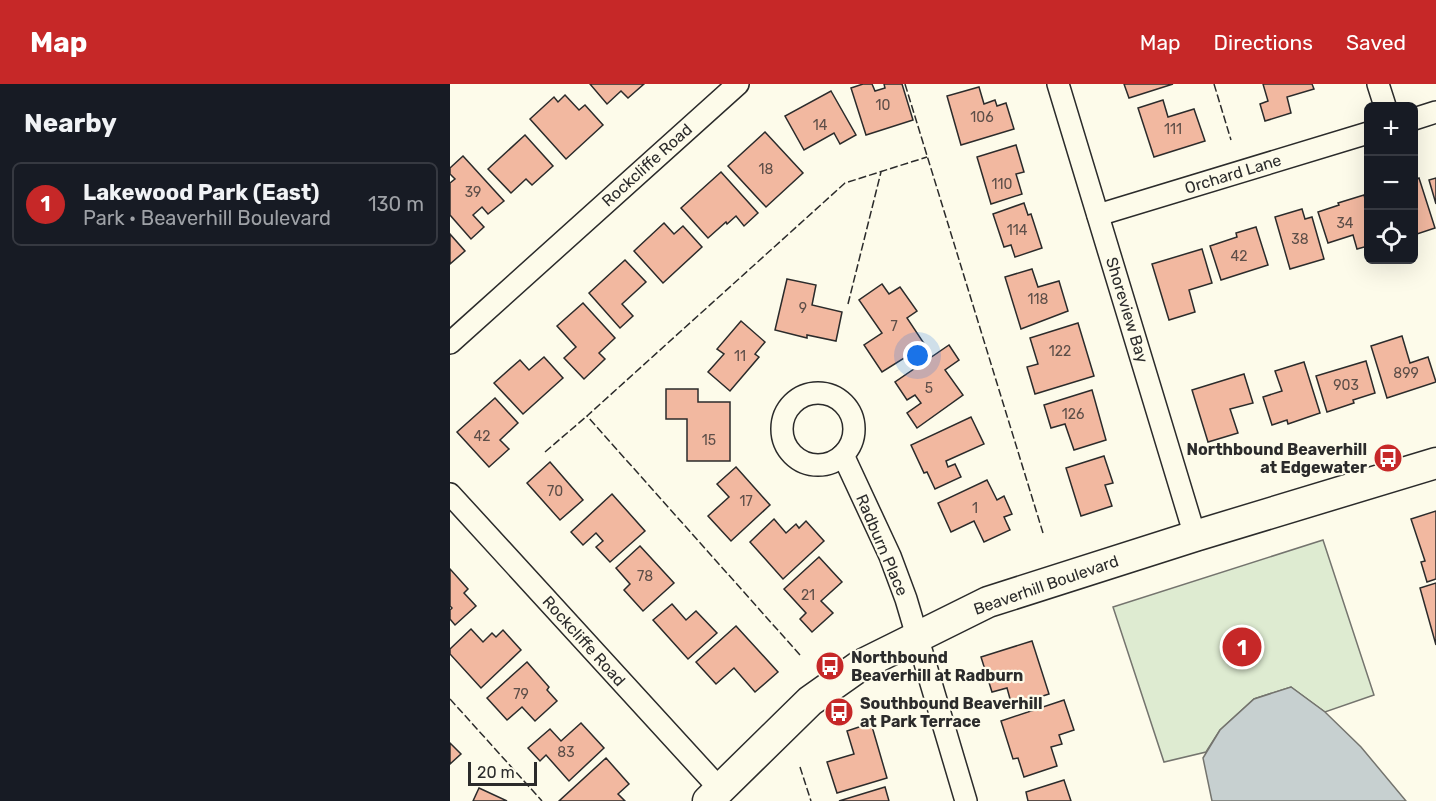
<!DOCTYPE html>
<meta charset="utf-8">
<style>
body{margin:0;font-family:Rubik,sans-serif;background:#242831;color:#f1f3f6}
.controls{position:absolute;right:18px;top:18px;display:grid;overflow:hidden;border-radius:9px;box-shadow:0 6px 24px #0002}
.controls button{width:54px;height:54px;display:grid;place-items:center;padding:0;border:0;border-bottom:2px solid #363941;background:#171b24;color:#f1f3f6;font:30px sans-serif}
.scale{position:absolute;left:18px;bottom:15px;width:69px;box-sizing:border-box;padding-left:6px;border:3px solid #2b2b2b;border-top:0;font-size:16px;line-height:21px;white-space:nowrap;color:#2b2b2b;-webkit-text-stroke:4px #fdfbea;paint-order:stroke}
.you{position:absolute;left:468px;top:272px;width:21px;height:21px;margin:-15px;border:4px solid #fff;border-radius:50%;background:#1a73e8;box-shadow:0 0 0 9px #1a73e833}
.badge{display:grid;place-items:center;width:39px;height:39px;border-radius:50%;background:#c62828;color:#fff;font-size:20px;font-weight:700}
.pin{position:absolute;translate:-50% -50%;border:3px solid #fff;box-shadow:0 2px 6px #0006}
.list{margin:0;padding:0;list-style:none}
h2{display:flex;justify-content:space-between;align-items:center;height:78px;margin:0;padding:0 24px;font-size:26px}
h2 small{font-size:20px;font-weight:400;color:#9ea1a6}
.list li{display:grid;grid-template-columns:39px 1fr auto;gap:18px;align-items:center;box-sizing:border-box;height:84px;margin:0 12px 12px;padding:0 12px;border:2px solid #363941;border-radius:9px}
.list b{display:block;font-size:22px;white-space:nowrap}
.list p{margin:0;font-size:20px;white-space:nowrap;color:#9ea1a6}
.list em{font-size:20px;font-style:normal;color:#9ea1a6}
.icon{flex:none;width:33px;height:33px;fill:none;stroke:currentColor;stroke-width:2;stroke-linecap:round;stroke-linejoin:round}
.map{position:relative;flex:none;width:986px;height:717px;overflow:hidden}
header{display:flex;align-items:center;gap:36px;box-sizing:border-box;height:84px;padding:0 30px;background:#c62828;color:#fff}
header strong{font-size:28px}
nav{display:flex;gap:33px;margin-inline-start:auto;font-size:21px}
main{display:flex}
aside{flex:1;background:#171b24}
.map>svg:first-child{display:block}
.green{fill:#deebd1;stroke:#74746e;stroke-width:1.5}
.water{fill:#c7d0d0;stroke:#74746e;stroke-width:1.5}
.building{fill:#f2b8a0;stroke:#2b2b2b;stroke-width:1.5}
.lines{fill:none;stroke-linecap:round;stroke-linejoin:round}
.street-casing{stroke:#2b2b2b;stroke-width:24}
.secondary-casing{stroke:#2b2b2b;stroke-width:33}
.street{stroke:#fdfbea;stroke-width:21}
.secondary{stroke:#fdfbea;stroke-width:30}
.fence{stroke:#2b2b2b;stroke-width:1.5;stroke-dasharray:8 3;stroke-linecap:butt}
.labels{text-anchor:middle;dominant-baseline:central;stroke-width:4.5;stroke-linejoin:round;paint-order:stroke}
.number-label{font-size:14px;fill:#5d4e48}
.street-label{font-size:16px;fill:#2b2b2b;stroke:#fdfbea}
.poi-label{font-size:16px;font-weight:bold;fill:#2b2b2b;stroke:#fdfbea;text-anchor:start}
</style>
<header>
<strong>Map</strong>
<nav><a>Map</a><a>Directions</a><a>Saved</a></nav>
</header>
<main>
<aside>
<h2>Nearby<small></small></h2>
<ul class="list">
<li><span class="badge">1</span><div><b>Lakewood Park (East)</b><p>Park · Beaverhill Boulevard</p></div><em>130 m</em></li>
</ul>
</aside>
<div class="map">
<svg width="986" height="717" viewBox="0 0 986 717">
<rect width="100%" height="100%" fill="#fdfbea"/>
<polygon class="green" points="873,456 924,611 875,628 841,603 804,615 770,646 756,668 714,678 663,523"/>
<polygon class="water" points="841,603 875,628 911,663 956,717 762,717 753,674 770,646 804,615"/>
<g class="building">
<polygon points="140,0 194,0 178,14 171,7 157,20"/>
<polygon points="413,0 422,0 425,7 435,4 434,0 452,0 463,36 416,51 401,4"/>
<polygon points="674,0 723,0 679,14"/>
<polygon points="813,0 862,0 864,5 837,13 841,29 815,37 810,20 818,17"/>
<polygon points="529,3 534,20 545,16 547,22 556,19 564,45 511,61 497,12"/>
<polygon points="381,7 406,51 390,60 384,49 354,66 335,32"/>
<polygon points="115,11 129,26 135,21 153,41 116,75 80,35 104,13 108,18"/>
<polygon points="713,16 718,33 744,25 755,57 704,73 688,24"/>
<polygon points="315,48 353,89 316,123 278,82"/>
<polygon points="75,51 103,82 82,101 76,95 61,109 38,85"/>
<polygon points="566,61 574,88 566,90 572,110 541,120 527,73"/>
<polygon points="13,72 54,117 38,130 32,123 23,131 34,143 21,155 0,131 0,99 5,95 0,90 0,84"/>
<polygon points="271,88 308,129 294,142 286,132 277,140 276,138 258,154 231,124"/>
<polygon points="969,94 985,144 964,151 964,96"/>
<polygon points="986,94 986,120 979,96"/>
<polygon points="914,111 918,126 918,162 907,165 903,151 878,159 868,128 889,121 888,119"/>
<polygon points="574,119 578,131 581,130 592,164 565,173 561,161 554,163 543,130"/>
<polygon points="852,125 855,135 862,133 874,175 840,185 825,133"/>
<polygon points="214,139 224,150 233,142 252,163 213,199 184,167"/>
<polygon points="806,143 818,181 771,196 760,162 787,153 786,149"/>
<polygon points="0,150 15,167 0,180"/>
<polygon points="752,165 762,199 739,206 745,228 719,236 702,180"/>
<polygon points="175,176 196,198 172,220 183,232 170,244 139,209"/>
<polygon points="582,185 588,203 609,197 618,227 571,245 555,193"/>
<polygon points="337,195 366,201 362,221 392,228 386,257 357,251 357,254 325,246"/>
<polygon points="432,200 439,210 450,203 467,227 457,234 475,261 432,288 414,261 432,249 409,216"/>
<polygon points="133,219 165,254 149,269 155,275 134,295 114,274 126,263 107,242"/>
<polygon points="291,237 315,258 305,270 309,273 280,307 258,288 274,270 267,265"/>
<polygon points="628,239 644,292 585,310 577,283 588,280 580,254"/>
<polygon points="952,252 960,279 978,273 986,298 937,314 921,262"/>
<polygon points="499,261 509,276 495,286 513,311 467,344 457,329 471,319 465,311 457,316 445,298"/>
<polygon points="94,273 113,294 73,330 44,299 70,276 79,286"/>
<polygon points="916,277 925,309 903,316 904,319 877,328 866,292"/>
<polygon points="854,278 870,329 838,340 837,336 822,341 813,313 832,307 825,287"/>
<polygon points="794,290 803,319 780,325 788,349 758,358 742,306"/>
<polygon points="216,305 248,305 248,318 280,318 280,377 237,377 237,335 216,335"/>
<polygon points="642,306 656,356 624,366 615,340 601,344 594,321"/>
<polygon points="45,314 68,339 50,356 59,365 39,383 7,348"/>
<polygon points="521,333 534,360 496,377 498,383 505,380 511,393 485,405 477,388 474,389 461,361"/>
<polygon points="654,372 663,399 655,401 662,422 631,432 616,384"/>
<polygon points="100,378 133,416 110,436 77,399"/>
<polygon points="286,383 320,421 281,457 258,432 279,413 267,400"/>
<polygon points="537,396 547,416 554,412 562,430 554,433 560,446 534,458 524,437 501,448 488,419"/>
<polygon points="162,410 195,447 160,478 146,463 153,457 146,449 133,461 121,448"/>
<polygon points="986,427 986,495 977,498 971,478 975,477 961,435"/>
<polygon points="324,435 336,449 346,440 349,444 356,437 374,457 333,495 300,458"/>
<polygon points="190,462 224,499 193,527 174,506 180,500 166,484"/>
<polygon points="369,473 392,498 371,517 383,529 362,548 350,535 356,529 334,505"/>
<polygon points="0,485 18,505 14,509 26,522 5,541 0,535 0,526 2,524 0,522"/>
<polygon points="986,499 986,561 970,504"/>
<polygon points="222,520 236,536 246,527 267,549 238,575 203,536"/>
<polygon points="286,542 328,588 305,608 284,584 266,600 246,578"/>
<polygon points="21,545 33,558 42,549 46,553 53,546 71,566 31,604 0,570 0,565"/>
<polygon points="582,557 599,610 562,622 557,604 542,608 531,573"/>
<polygon points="77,578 99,603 97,606 107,617 85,637 72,623 57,636 37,614"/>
<polygon points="614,616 624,646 609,651 612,660 601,663 607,682 574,693 568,674 563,675 551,637"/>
<polygon points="131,639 154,664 119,697 96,671 90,677 78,664 100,645 111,657"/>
<polygon points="421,639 437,694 387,709 377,678 404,670 397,647"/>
<polygon points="0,659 11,670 0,680"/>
<polygon points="156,674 179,700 168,710 175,717 109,717"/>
<polygon points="614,696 621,717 578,717 576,708"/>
<polygon points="435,703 439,717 389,717"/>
<polygon points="29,704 57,717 23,717"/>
</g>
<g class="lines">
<g class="street-casing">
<g id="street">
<polyline points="608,0 745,452"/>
<polyline points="928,0 935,22"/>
<polyline points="964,35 986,28"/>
<polyline points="648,131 918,49"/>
<polyline points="0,259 288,0"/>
<circle cx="368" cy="345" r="36"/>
<polyline points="393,371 440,472 456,515 516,717"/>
<polyline points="0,410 269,704"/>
</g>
</g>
<g class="secondary-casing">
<polyline id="secondary" points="258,717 360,617 411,581 538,518 745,452 986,379"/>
</g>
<use href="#street" class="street"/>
<use href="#secondary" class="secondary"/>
<g class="fence">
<polyline points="455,0 593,449"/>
<polyline points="764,0 781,56"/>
<polyline points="398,220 431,88"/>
<polyline points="95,368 137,332"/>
<polyline points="350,571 137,332 395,99 477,73"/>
<polyline points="0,615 92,717"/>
<polyline points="350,683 361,717"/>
</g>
</g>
<defs>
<g id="bus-disc" transform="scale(1.5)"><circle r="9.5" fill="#c62828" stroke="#fdfbea"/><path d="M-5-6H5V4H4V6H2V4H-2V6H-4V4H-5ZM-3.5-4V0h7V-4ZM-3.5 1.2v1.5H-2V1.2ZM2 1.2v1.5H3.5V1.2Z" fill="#fff"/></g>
</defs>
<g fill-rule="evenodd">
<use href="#bus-disc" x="938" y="374"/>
<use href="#bus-disc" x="380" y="582"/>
<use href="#bus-disc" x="389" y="628"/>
</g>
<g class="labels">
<g class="number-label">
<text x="433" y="21">10</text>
<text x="532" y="33">106</text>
<text x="370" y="41">14</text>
<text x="723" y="45">111</text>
<text x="316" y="85">18</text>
<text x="552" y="100">110</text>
<text x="23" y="108">39</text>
<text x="895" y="139">34</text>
<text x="567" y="146">114</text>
<text x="850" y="155">38</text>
<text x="789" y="172">42</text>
<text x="588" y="215">118</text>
<text x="353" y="224">9</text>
<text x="444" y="242">7</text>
<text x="610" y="267">122</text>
<text x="290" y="272">11</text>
<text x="956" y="289">899</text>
<text x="896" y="301">903</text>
<text x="479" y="304">5</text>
<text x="623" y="330">126</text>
<text x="32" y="352">42</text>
<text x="259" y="356">15</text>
<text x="105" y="407">70</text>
<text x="296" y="417">17</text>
<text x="525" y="424">1</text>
<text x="195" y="492">78</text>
<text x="358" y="511">21</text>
<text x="71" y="610">79</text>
<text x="116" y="668">83</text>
</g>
<g class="street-label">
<text transform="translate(197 81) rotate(-42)">Rockcliffe Road</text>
<text transform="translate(783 90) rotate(-17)">Orchard Lane</text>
<text transform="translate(677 226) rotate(73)">Shoreview Bay</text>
<text transform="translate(432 461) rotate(67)">Radburn Place</text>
<text transform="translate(596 501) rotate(-19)">Beaverhill Boulevard</text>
<text transform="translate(134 557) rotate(48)">Rockcliffe Road</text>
</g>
<g class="poi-label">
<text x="917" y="365" text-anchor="end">Northbound Beaverhill<tspan x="917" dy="18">at Edgewater</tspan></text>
<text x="401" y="573">Northbound<tspan x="401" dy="18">Beaverhill at Radburn</tspan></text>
<text x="410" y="619">Southbound Beaverhill<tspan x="410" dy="18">at Park Terrace</tspan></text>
</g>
</g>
</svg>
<div class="controls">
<button>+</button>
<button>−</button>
<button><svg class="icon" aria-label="locate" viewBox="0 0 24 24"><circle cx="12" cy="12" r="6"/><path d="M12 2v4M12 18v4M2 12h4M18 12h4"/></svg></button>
</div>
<div class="scale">20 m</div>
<div class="you"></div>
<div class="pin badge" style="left:792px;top:563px">1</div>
</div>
</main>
